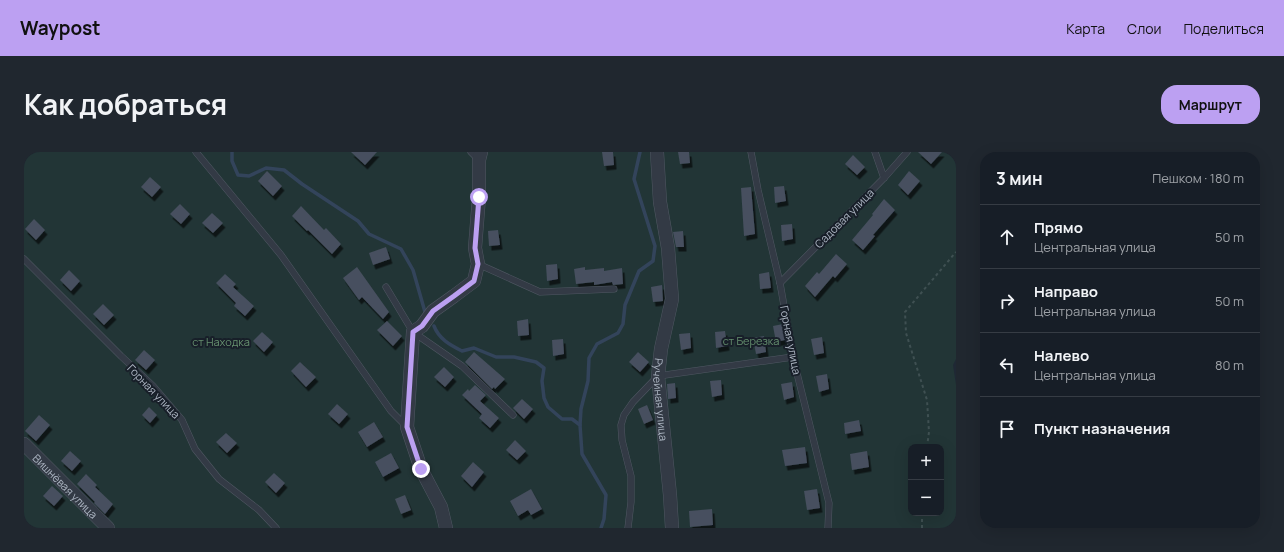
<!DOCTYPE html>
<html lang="ru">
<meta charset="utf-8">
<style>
body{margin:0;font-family:Manrope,sans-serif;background:#20272f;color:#f1f3f6}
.controls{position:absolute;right:12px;bottom:12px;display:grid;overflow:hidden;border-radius:8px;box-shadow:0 4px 16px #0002}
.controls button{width:36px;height:36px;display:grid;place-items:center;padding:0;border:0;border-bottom:1px solid #363c44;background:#171e27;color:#f1f3f6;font:20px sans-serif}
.stop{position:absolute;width:12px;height:12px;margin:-9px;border:3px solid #bca0f2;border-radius:50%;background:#fff}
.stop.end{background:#bca0f2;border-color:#fff;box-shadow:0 1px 4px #0008}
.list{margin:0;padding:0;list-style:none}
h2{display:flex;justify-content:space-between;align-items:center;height:52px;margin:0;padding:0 16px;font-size:17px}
h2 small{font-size:13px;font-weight:400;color:#9ea2a7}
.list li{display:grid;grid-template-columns:26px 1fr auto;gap:12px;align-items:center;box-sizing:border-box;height:64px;padding:0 16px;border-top:1px solid #363c44}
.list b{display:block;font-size:15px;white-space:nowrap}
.list p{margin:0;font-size:13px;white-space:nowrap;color:#9ea2a7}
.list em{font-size:13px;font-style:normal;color:#9ea2a7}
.icon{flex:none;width:22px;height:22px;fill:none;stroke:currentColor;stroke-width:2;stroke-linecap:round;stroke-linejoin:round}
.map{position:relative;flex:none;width:932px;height:376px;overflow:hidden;border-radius:16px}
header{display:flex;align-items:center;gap:24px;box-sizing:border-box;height:56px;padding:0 20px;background:#bca0f2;color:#111}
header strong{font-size:19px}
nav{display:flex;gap:22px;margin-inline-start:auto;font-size:14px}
.intro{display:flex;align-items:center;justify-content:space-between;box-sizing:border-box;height:96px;padding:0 24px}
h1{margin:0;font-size:28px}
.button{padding:10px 18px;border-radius:16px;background:#bca0f2;color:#111;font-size:14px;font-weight:700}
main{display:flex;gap:24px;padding:0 24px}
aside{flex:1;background:#171e27;border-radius:16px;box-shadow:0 4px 16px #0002}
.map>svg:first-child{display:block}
.green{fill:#223536;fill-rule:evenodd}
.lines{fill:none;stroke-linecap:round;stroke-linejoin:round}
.stream{stroke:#33445b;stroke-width:3.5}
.building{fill:#464f5e;filter:url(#shadow)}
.lane-casing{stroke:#505863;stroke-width:7}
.street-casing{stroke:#505863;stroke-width:14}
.path{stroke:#3f5052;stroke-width:2;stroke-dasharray:3 3;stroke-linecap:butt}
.lane{stroke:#333a45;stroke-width:6}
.street{stroke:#333a45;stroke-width:13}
.route{stroke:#bca0f2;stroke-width:5}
.labels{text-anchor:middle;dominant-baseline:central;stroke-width:4;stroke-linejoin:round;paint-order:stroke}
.street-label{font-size:11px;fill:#acb5c2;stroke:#181f29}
.park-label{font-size:11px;fill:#66906f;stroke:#181f29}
</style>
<header>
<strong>Waypost</strong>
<nav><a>Карта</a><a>Слои</a><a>Поделиться</a></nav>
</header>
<div class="intro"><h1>Как добраться</h1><a class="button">Маршрут</a></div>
<main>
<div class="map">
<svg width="932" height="376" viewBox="0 0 932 376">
<defs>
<filter id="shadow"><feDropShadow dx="2.5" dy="4.5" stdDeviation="0" flood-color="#0009"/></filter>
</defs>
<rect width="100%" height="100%" fill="#1f2834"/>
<path class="green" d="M0 0H932V207L929 213 932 233V376H0ZM887 295H917V361H887Z"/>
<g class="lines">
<g class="stream">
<polyline points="208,0 208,9 214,23 225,24 242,16 260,18 278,32 334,69 345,82 377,97 389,118 401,160"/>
<path d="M410 174C415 187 426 193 438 199L450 196 472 205H490L512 210 520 216 518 229 520 246 524 255 538 267H548L556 273 558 302 582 343 580 367 577 376"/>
<polyline points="556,273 557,257 564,229 565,206 573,192 594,181 599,172 601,153 615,119 629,109 631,94 610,27 616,0"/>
</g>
</g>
<g class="building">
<polygon points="327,0 353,0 341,13"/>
<polygon points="578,0 589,0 590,13 580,14"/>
<polygon points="654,0 665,0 666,11 656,12"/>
<polygon points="894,0 918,0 907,12"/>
<polygon points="829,3 841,15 833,23 821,12"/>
<polygon points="243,19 258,34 249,44 234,29"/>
<polygon points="885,19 896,29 884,43 874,33"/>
<polygon points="126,25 137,35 128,45 117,35"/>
<polygon points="760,34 762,49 751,51 750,35"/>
<polygon points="727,35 731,82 720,84 717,36"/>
<polygon points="860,47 871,58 849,83 851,84 839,98 828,88 849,63 848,62"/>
<polygon points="156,52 166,62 157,72 146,62"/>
<polygon points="277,54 300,78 302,76 317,92 308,102 284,78 283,79 268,64"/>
<polygon points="188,61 199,71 189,81 178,71"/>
<polygon points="10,67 21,78 12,88 1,77"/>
<polygon points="768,72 769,87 758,89 757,73"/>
<polygon points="474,78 476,93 465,94 464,79"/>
<polygon points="659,79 660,95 652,95 649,80"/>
<polygon points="362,95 366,107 349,113 345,101"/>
<polygon points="812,102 823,112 811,126 809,124 791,145 781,134 793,120 795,122"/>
<polygon points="533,112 534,127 523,129 522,113"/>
<polygon points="333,115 365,160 359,167 338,145 335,148 319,126"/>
<polygon points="561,115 561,118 580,116 580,119 598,116 599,132 589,133 588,130 570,133 570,130 552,132 550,117"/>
<polygon points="45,118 56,129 47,139 36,128"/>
<polygon points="745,120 747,136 736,137 735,122"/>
<polygon points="201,122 212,132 209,135 230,154 221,164 210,154 212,151 192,131"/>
<polygon points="638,133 639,149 629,150 627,135"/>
<polygon points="79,152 90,163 80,173 69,162"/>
<polygon points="504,167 505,183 494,184 493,169"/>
<polygon points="363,169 378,184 369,194 353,178"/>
<polygon points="759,172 761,188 752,190 749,174"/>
<polygon points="701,179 703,194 692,196 691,180"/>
<polygon points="238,180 249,190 240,200 229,189"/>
<polygon points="666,181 667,196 657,198 655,182"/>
<polygon points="740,184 742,200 732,202 729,186"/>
<polygon points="798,185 800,201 790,203 787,187"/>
<polygon points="539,187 540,202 529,204 528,188"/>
<polygon points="120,198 131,208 122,218 111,208"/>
<polygon points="450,200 481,227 471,237 470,235 468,237 441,210"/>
<polygon points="614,200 625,210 616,220 605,210"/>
<polygon points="276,210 292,225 282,235 267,219"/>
<polygon points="420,215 430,225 421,235 410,225"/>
<polygon points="803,222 805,237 795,240 792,224"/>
<polygon points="697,228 698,243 688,245 686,229"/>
<polygon points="768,230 770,245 760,248 757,232"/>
<polygon points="651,231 652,246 644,247 643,232"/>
<polygon points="451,233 462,243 456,249 475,266 466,276 455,266 458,262 438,243 444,237 445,239"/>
<polygon points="498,247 509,257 500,267 489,256"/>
<polygon points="313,252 324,262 315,272 304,262"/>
<polygon points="623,253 629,268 620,272 614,257"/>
<polygon points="125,255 133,263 126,271 118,263"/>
<polygon points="15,263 26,273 12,289 1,279"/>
<polygon points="835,268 837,279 821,282 820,271"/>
<polygon points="350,270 359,285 343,295 334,280"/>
<polygon points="202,281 213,291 203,301 192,290"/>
<polygon points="491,288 502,299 493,308 482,298"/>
<polygon points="781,295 783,311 761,314 758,298"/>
<polygon points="46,299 57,309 48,319 37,309"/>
<polygon points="843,299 845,315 828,318 826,302"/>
<polygon points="367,301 375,316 359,325 351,310"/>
<polygon points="449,310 460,320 448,335 437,324"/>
<polygon points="250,321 261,331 252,341 241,330"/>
<polygon points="62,322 73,333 71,335 89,352 81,362 70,351 71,350 53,332"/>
<polygon points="28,334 39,344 30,354 19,344"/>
<polygon points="507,337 518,357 507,363 504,358 494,364 486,349"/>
<polygon points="793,337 796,356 783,358 780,339"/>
<polygon points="381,343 387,358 377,362 371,347"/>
<polygon points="688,357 689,373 666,375 665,359"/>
</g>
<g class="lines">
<g class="lane-casing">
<g id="lane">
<polyline points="172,0 257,103 367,259 382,274"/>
<polyline points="447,0 455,8"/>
<polyline points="727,0 734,38 756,131 769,205 805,351 804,376"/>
<polyline points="851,0 860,26"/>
<polyline points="0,107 97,204 129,234 158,268 171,297 195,327 235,358 252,376"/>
<polyline points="454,112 516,140 590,137"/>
<polyline points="756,131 860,26 883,0"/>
<polyline points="362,135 389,180 438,214 489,263"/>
<polyline points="604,376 607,350 607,324 598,288 597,273 600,263 609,250 634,224 769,205"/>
</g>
</g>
<g class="street-casing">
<g id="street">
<path id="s1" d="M633 0 636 50 644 96 648 147 637 197 634 224 646 343 648 376"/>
<path id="s2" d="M0 292 84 376"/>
<polyline points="422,376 417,355 397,317 383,275 389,180 398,174 409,159 430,144 450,129 454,112 451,96 455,45 455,8 457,0"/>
</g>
</g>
<g class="path">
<polyline points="903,295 905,280 903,248 882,181 881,160 932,100"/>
<polyline points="898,376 898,361"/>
</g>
<use href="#lane" class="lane"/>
<use href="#street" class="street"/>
</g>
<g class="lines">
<polyline class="route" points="397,317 383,275 389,180 398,174 409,159 430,144 450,129 454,112 451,96 455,45"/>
</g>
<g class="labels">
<g class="street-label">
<text transform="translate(820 66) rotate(-45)">Садовая улица</text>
<text transform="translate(767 188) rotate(79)">Горная улица</text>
<text transform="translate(130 239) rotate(46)">Горная улица</text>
<text stroke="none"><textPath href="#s1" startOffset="250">Ручейная улица</textPath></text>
<text stroke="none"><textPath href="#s2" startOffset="59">Вишнёвая улица</textPath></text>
</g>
<g class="park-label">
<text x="727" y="188">ст Березка</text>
<text x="197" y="189">ст Находка</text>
</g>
</g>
</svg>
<div class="controls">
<button>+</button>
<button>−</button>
</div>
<div class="stop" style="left:455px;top:45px"></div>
<div class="stop end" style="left:397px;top:317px"></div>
</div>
<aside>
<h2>3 мин<small>Пешком · 180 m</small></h2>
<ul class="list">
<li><svg class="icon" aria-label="ahead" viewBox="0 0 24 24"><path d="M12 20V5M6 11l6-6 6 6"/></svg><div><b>Прямо</b><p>Центральная улица</p></div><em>50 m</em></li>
<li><svg class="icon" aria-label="right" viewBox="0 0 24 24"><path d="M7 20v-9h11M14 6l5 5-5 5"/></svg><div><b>Направо</b><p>Центральная улица</p></div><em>50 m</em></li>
<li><svg class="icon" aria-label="left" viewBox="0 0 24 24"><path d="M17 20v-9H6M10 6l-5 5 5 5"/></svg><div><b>Налево</b><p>Центральная улица</p></div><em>80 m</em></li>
<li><svg class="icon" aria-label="arrive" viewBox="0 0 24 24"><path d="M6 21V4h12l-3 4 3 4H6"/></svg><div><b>Пункт назначения</b></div></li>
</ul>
</aside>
</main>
